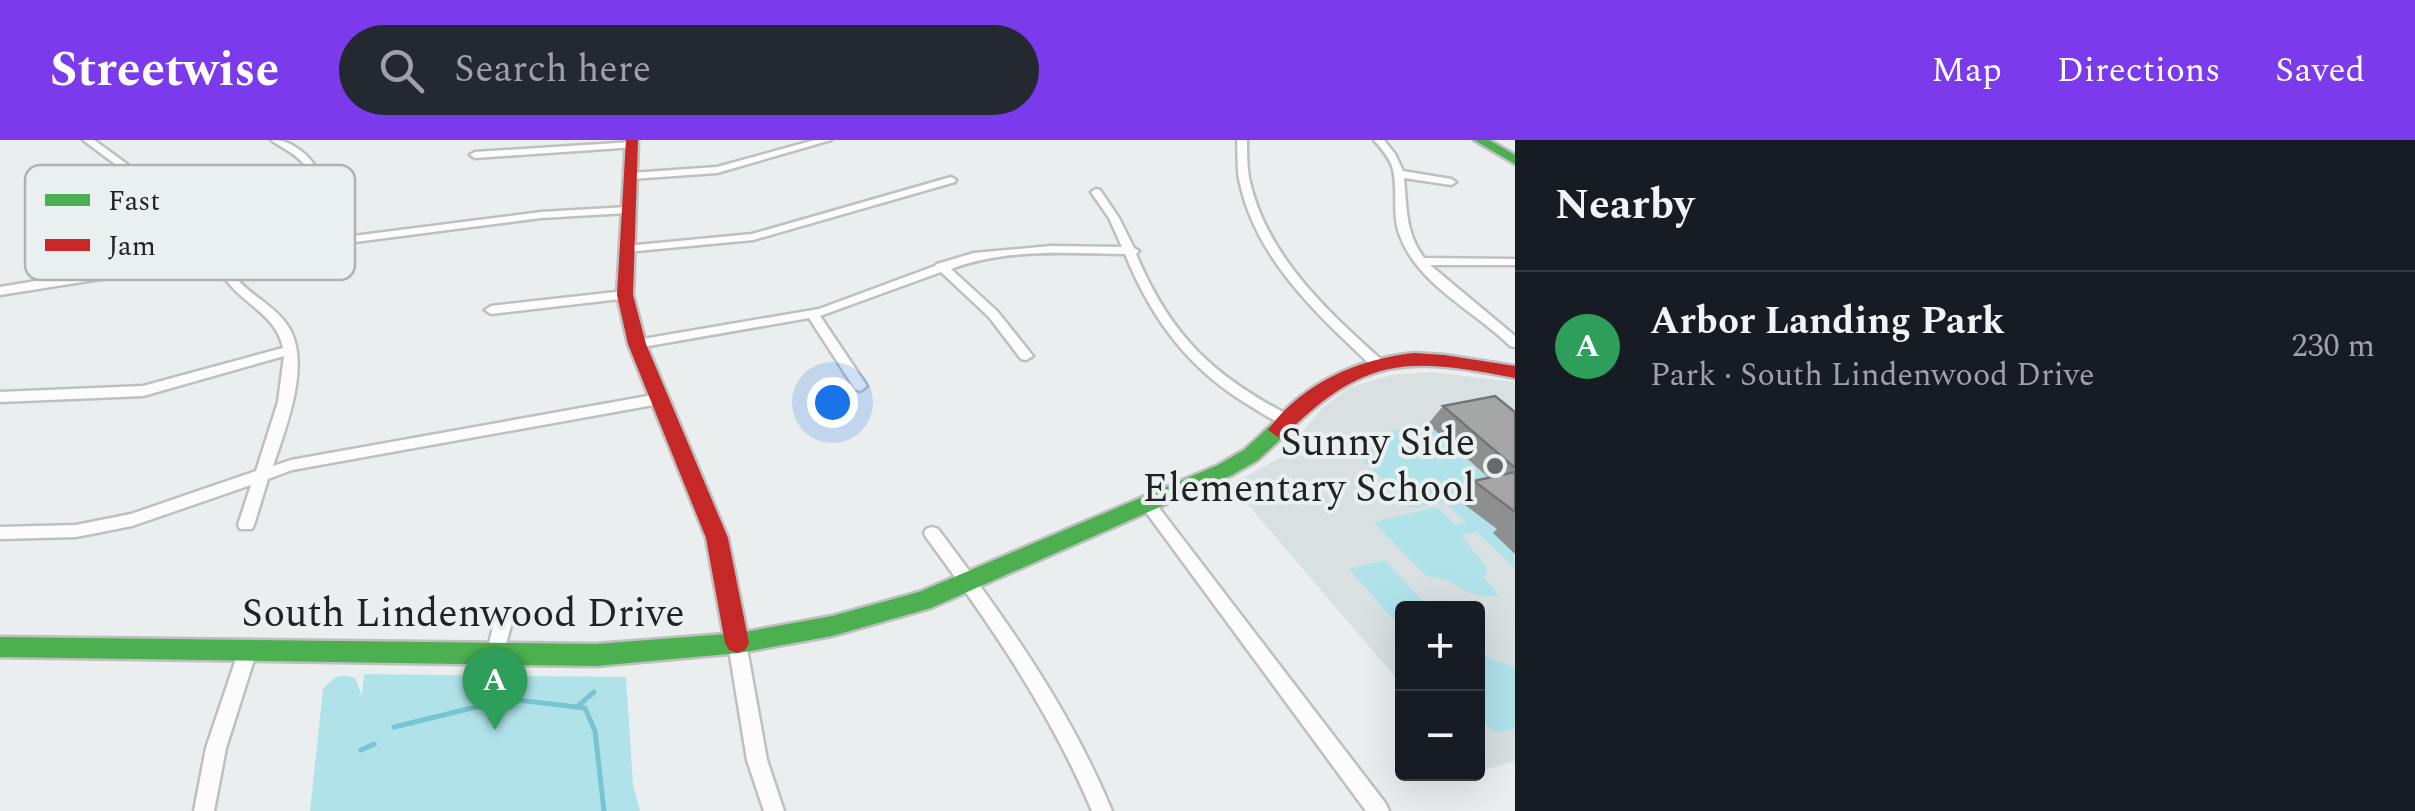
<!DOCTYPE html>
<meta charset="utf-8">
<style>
body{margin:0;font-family:Spectral,serif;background:#242831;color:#f1f3f6}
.controls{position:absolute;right:30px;bottom:30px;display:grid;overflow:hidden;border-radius:10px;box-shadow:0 10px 40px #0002}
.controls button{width:90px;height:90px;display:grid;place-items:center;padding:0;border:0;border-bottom:2px solid #363941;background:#171b24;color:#f1f3f6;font:50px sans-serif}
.you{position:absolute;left:832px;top:262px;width:35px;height:35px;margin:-25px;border:8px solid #fff;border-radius:50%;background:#1a73e8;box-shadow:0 0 0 15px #1a73e833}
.badge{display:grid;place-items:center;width:65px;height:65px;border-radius:50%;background:#7c3aed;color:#fff;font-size:32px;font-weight:700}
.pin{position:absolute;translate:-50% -82px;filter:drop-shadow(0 2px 5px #0008)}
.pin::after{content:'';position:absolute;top:52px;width:35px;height:30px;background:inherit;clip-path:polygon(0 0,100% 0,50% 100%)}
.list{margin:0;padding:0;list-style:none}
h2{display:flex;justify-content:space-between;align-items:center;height:130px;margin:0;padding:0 40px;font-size:42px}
h2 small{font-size:32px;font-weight:400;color:#9ea1a6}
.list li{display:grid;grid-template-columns:65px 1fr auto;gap:30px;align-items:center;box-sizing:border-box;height:150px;padding:0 40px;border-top:2px solid #363941}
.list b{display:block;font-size:38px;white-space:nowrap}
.list p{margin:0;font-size:32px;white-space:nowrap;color:#9ea1a6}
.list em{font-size:32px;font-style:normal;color:#9ea1a6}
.icon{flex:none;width:55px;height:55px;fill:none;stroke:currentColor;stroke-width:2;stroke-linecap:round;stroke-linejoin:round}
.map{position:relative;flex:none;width:1515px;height:671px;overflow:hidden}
header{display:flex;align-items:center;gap:60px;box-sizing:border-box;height:140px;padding:0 50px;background:#7c3aed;color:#fff}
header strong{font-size:48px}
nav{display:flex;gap:55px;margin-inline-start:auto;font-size:35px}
.search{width:700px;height:90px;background:#242831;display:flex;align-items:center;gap:25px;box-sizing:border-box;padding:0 35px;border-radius:55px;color:#9ea1a6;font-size:38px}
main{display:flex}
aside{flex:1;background:#171b24}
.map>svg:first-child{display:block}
.built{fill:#d8e0e2}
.green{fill:#afe2e9}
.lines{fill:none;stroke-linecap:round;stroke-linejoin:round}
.stream{stroke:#78c5d1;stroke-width:5}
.street-casing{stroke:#bec0c0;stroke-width:5}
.fast-casing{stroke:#bec0c0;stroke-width:5}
.jam-casing{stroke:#bec0c0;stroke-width:5}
.street{fill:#fcfcfc;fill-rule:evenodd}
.fast{fill:#4caf50;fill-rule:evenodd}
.jam{fill:#c62828;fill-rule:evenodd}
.wall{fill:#8e9090}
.building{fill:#a5a7a7;stroke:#747575;stroke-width:2.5}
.poi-dot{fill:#68696a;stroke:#eaefef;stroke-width:4}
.labels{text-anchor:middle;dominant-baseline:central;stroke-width:8;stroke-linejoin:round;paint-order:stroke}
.poi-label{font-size:40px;fill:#212223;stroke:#eaefef;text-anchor:end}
.street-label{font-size:40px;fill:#212223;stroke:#eaefef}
.key{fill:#eaefef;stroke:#aeb2b2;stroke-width:2.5}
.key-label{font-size:28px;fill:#212223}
</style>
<header>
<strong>Streetwise</strong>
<div class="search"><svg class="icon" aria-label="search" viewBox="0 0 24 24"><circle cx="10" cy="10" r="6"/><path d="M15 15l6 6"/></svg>Search here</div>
<nav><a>Map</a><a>Directions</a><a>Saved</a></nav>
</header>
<main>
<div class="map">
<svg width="1515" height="671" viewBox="0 0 1515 671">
<rect width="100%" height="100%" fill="#ebeeee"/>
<polygon class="built" points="1430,232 1515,242 1515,621 1478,632 1478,468 1402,468 1402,545 1231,345 1283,316 1323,267 1351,247 1391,235"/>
<g class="green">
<path d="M1428 284 1501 349 1458 359C1479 379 1515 391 1515 428L1477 392 1461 395 1487 428 1484 437 1499 456C1458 459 1458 436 1427 437L1374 382 1437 367 1456 385 1466 383 1445 362 1412 368 1344 301Z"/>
<polygon points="1385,420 1429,468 1402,468 1402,489 1349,429"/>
<polygon points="1478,513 1515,528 1515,588 1496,593 1478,578"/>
<path d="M364 534 626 537 633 644 640 671H310L323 549C334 537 339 533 355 538L362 556Z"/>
</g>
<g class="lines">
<g class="stream">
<polyline points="579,565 594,552"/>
<polyline points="394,587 509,559 585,568 595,591 604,671"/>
<polyline points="361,610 374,604"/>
</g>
<g class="street-casing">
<g id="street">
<path d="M83 0H94L176 60 168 120 303 102C308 79 321 45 304 24 295 13 282 8 271 0 283 0 291 3 301 11 332 34 321 69 314 101L541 72 627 67 632 70 627 73 541 78 239 117 238 140C252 156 272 165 285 182 314 218 286 287 273 326L291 320 659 254 666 259 659 264 292 330 268 339 254 385 252 389H240L238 385 251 345 132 386 76 397 0 399V387L76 385 131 374 256 331 278 262 284 216 143 256 0 262V252L143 246 283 208C277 176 245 165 226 140L227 119 0 155V147L156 121 167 63Z"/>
<polygon points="815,0 831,0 717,33 631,39 626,36 631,33 717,27"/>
<path d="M1237 0H1247C1247 13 1247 26 1249 38 1266 116 1327 171 1384 222L1386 225 1384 228H1374C1318 175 1255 119 1239 39 1237 27 1238 13 1237 0Z"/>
<path d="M1374 0H1384L1395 14 1403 31 1451 39 1456 42 1451 45 1404 38C1407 68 1405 92 1424 118L1515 119V125H1430L1515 196V207L1510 206C1475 171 1418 145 1400 96 1391 73 1399 49 1392 26 1388 16 1381 8 1374 0Z"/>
<polygon points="632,2 637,5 635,7 475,18 470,15 475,12"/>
<polygon points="951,37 956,40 955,42 753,100 626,112 620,109 626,106 752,94"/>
<path d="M1096 49 1100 50 1119 78 1134 108 1139 111 1136 114C1171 197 1214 237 1294 278L1296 281 1294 284C1279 286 1265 275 1252 267 1190 231 1152 180 1125 114 1067 113 1006 108 951 129L997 171 1033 216 1026 220 1021 219 989 177 941 132 820 176 867 246 860 251 855 249 809 178 637 208 631 204 637 200 819 169 935 126 937 124 974 113 1051 106 1122 107 1109 78 1091 52Z"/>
<polygon points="625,151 631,155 629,158 491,174 485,170 491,166"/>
<polygon points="1148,358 1153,360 1386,664 1389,671 1366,671 1143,368 1140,364 1143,360"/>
<path d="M932 387 938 389C1005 478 1069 567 1112 671H1092C1050 571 990 484 926 397L924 393 926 389Z"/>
<polygon points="504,471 510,473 513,478 502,519 496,521 490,519 487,513 495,478 498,473"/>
<polygon points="737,495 743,497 746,503 767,620 784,671 764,671 747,620 728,503 731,497"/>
<polygon points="248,502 254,504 257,510 226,608 214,671 194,671 206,608 239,510 242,504"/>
</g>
</g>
<g class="fast-casing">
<g id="fast">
<polygon points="1474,0 1489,0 1515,15 1515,24"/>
<polygon points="1278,283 1288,290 1285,295 1258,320 1232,335 931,468 832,496 739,513 596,526 0,517 0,497 596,504 739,493 832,476 919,452 1218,325 1244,310 1271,285"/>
</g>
</g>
<g class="jam-casing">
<g id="jam">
<polygon points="626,0 638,0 633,155 646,204 728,398 749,503 745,510 737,513 729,510 725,503 706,398 628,204 617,155"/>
<path d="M1414 213 1444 215 1515 226V238C1409 217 1365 215 1285 295L1278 297 1268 290C1302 243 1358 219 1414 213Z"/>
</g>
</g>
<use href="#street" class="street"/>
<use href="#fast" class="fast"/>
<use href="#jam" class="jam"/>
</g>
<polygon class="wall" points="1443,266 1515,272 1515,414 1493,393 1497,389 1457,359 1474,341 1489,338 1428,284"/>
<g class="building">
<polygon points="1495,256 1515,272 1515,328 1443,266"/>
<polygon points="1515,332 1515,372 1474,341"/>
</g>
<circle class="poi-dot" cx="1495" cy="326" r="10"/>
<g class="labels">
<g class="poi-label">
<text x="1475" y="303">Sunny Side<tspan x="1475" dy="46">Elementary School</tspan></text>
</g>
<g class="street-label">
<text x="463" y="474">South Lindenwood Drive</text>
</g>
</g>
<rect x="25" y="25" width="330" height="115" rx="15" class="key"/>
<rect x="45" y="54" width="45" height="12" fill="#4caf50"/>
<rect x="45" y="99" width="45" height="12" fill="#c62828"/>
<g class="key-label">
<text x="108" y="70">Fast</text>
<text x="108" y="115">Jam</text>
</g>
</svg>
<div class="controls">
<button>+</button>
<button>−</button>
</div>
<div class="you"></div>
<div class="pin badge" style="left:495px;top:590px;background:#2e9e5b">A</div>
</div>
<aside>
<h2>Nearby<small></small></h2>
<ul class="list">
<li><span class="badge" style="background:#2e9e5b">A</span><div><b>Arbor Landing Park</b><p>Park · South Lindenwood Drive</p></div><em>230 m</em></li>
</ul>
</aside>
</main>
